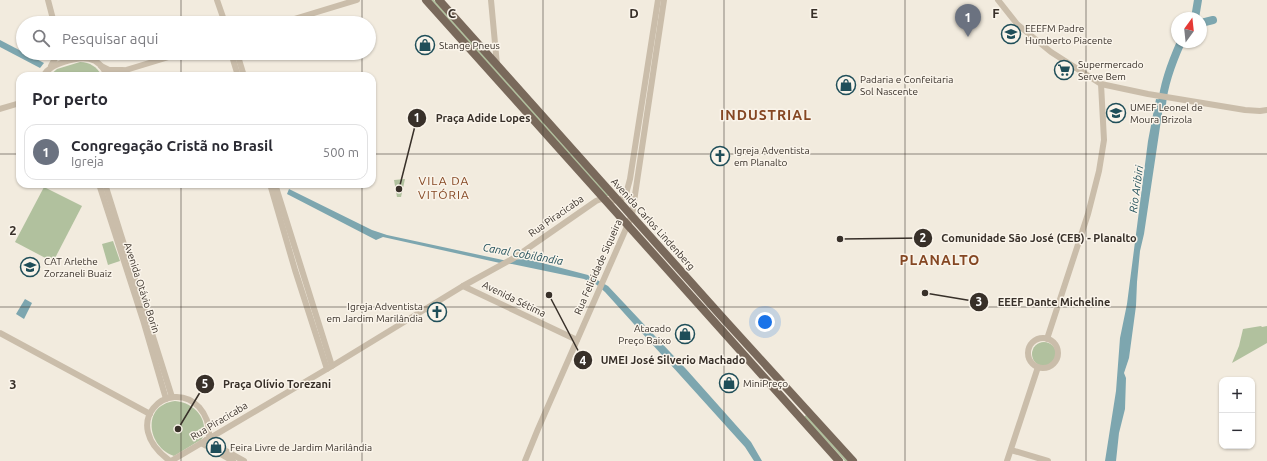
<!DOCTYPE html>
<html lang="pt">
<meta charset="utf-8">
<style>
body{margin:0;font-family:Ubuntu,sans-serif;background:#f2f2f3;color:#2b2b33}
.controls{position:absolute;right:12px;bottom:12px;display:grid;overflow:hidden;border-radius:8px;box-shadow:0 1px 3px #0004}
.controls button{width:36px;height:36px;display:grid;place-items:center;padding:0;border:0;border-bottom:1px solid #e1e1e2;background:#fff;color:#2b2b33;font:20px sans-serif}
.compass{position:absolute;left:1171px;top:12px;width:36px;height:36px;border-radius:50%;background:#fff;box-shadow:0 1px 3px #0004;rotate:15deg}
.you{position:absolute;left:765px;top:322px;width:14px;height:14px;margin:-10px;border:3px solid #fff;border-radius:50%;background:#1a73e8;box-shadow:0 0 0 6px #1a73e833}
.badge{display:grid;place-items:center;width:26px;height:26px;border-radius:50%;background:#db2777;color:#fff;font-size:13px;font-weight:700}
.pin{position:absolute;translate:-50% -33px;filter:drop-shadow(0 1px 2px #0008)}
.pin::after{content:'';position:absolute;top:21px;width:14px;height:12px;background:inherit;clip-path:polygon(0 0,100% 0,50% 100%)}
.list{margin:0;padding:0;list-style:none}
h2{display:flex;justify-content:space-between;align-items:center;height:52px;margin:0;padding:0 16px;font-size:17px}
h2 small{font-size:13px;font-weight:400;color:#7c7c81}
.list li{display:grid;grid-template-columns:26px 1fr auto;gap:12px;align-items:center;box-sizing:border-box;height:56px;margin:0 8px 8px;padding:0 8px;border:1px solid #e1e1e2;border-radius:12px}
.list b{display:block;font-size:15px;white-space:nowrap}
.list p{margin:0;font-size:13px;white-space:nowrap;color:#7c7c81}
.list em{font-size:13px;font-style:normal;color:#7c7c81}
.icon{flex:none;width:22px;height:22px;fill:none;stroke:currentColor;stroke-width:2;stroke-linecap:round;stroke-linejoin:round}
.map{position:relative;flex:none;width:1267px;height:461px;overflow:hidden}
.search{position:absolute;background:#fff;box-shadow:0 1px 3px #0004;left:16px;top:16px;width:360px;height:44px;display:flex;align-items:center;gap:10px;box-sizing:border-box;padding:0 14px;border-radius:22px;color:#7c7c81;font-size:15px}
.panel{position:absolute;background:#fff;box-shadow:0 1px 3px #0004;left:16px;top:72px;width:360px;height:116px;border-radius:12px}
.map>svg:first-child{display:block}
.green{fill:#b1c19e}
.water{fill:#7da6af}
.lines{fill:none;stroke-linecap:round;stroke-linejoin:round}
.river{stroke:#7da6af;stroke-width:8}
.tertiary{stroke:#cabdaa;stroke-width:6}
.primary{stroke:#79695b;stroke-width:8}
.grid{fill:none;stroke:#383029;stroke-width:1;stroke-opacity:0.55}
.labels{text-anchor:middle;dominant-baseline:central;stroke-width:3;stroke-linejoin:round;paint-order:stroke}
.poi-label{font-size:10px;fill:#383029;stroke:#faf4ea;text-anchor:start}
.street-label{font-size:10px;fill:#383029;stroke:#faf4ea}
.water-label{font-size:11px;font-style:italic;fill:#1f4e59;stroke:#faf4ea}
.quarter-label{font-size:12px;letter-spacing:1px;fill:#854723;stroke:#faf4ea}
.district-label{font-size:14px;font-weight:bold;letter-spacing:1px;fill:#854723;stroke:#faf4ea}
.grid-label{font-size:13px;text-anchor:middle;font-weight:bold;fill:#383029;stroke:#faf4ea;stroke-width:3;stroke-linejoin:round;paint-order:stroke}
.leader{fill:none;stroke:#383029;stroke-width:1.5}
.callout-dot{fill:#383029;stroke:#faf4ea;stroke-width:1.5}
.mark-label{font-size:12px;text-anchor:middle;font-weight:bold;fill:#fff}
.callout-label{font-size:11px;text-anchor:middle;font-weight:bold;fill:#383029;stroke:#faf4ea;stroke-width:3;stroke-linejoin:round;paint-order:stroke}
</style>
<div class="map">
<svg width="1267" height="461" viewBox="0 0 1267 461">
<rect width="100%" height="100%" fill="#f2ebde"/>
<g class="green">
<polygon points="431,0 434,0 609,196 606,196"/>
<path d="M80 62C90 62 97 67 102 76H49L57 69Z"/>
<polygon points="405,179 401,197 397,197 394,180"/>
<polygon points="44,187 82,206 53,262 15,242"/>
<polygon points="113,241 120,261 108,265 102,244"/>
<polygon points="1261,326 1262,327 1267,326 1267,343 1232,363 1239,346 1243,329"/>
<circle cx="1044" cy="354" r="12"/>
<path d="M175 401C194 402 210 420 202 439L174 456C147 447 141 405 175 401Z"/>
<polygon points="806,415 848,461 845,461 804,417"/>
</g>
<g class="water">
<polygon points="0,40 44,63 40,68 0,47"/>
<polygon points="1156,99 1164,100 1144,234 1140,251 1137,282 1136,306 1129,358 1124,373 1126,378 1125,409 1119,433 1116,461 1105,461 1116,391 1120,338 1127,304 1148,141"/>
<polygon points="289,189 372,230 387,235 503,260 527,259 588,275 608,286 686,369 751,442 762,461 754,461 745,447 605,292 597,285 584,279 512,264 500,263 383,237 376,240 287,194"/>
<polygon points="25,299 32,303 24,319 16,314"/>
</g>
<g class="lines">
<g class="river">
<polyline points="1195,18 1198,0"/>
<polyline points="1201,23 1213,20"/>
<path d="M1162 104C1164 83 1172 62 1181 42"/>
</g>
<g class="tertiary">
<polyline points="48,0 54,23"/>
<polyline points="217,0 225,23"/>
<polyline points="491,0 497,65"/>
<polyline points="998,0 1017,24 1029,34 1051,52 1101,84 1148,94 1245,110 1260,111 1267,110"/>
<polyline points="281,23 357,0"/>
<polyline points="231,53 238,76"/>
<polyline points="237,53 244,76"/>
<polyline points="51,66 58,53"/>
<polyline points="101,66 109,70 123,70"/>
<path d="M43 76C48 68 55 65 64 62 82 56 99 55 107 76"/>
<polyline points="115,76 126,70 182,53"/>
<polyline points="0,109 20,103"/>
<polyline points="99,184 143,320 166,399"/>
<polyline points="105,184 172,397"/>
<polyline points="270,184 295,270 327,369"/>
<polyline points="275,184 332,366"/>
<polyline points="463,286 577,340"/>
<polyline points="0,333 150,414"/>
<circle cx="1043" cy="353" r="15"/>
<polyline points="1047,339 1088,214 1099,171 1104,140 1101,84"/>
<polyline points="206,440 244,461"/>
<polyline points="201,443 233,461"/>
<polyline points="1011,450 1048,461"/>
<path d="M170 461C117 423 169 376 199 407 207 416 210 427 209 439"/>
<polyline points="171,461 332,366 463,286 514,258 596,201 601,199 620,201 626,194 630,179 658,0"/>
<polyline points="525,461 538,429 632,215 664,0"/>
<polyline points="1007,461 1038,367"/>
</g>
<g class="primary">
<polyline points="426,0 839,461"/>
<polyline points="439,0 722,317 853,461"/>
</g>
</g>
<path class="grid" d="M181 0V23M362 0V23M543 0V461M724 0V461M905 0V461M1086 0V461M181 53V76M362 53V76M0 154H20M372 154H1267M181 184V461M362 184V461M0 307H1267"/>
<defs>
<g id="school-ring" transform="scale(1)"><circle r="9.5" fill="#faf4ea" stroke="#1f4e59" stroke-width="1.5"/><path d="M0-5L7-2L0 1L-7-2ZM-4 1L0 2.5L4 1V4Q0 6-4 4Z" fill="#1f4e59"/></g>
<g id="shop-ring" transform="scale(1)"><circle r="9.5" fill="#faf4ea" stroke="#1f4e59" stroke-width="1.5"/><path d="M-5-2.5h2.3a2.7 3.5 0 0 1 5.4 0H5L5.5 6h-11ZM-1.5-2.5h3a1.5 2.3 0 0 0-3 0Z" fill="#1f4e59"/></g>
<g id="supermarket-ring" transform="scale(1)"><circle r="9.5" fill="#faf4ea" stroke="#1f4e59" stroke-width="1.5"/><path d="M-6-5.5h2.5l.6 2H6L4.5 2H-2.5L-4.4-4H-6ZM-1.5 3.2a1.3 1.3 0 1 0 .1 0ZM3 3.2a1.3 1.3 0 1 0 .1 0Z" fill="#1f4e59"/></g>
<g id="church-ring" transform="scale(1)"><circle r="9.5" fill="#faf4ea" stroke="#1f4e59" stroke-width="1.5"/><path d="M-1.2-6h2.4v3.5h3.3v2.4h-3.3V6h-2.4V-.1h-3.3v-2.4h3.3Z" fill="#1f4e59"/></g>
</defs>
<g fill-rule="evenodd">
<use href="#school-ring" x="1011" y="34"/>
<use href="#shop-ring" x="425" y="45"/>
<use href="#supermarket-ring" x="1064" y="70"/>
<use href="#shop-ring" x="846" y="85"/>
<use href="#school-ring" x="1116" y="113"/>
<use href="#church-ring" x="720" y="156"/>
<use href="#school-ring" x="30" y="267"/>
<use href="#church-ring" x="437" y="312"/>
<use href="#shop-ring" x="685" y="334"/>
<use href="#shop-ring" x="729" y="383"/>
<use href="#shop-ring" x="216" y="447"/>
</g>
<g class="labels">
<g class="poi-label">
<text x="1025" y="28">EEEFM Padre<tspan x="1025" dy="12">Humberto Piacente</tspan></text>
<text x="439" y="45">Stange Pneus</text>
<text x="1078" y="64">Supermercado<tspan x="1078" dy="12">Serve Bem</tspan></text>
<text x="860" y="79">Padaria e Confeitaria<tspan x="860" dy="12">Sol Nascente</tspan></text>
<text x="1130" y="107">UMEF Leonel de<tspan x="1130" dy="12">Moura Brizola</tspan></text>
<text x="734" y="150">Igreja Adventista<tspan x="734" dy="12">em Planalto</tspan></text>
<text x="44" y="261">CAT Arlethe<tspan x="44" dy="12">Zorzaneli Buaiz</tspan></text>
<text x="423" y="306" text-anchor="end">Igreja Adventista<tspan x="423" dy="12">em Jardim Marilândia</tspan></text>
<text x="671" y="328" text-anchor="end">Atacado<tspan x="671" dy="12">Preço Baixo</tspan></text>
<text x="743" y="383">MiniPreço</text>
<text x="230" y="447">Feira Livre de Jardim Marilândia</text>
</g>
<g class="street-label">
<text transform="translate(556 216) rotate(-35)">Rua Piracicaba</text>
<text transform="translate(653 224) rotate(48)">Avenida Carlos Lindenberg</text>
<text transform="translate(598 267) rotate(-66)">Rua Felicidade Siqueira</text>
<text transform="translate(142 288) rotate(72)">Avenida Otávio Borin</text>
<text transform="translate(514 299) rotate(26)">Avenida Sétima</text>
<text transform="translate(219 421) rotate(-31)">Rua Piracicaba</text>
</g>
<g class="water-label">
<text transform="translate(1136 189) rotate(-82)">Rio Aribiri</text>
<text transform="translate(523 254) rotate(10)">Canal Cobilândia</text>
</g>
<g class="quarter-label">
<text x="444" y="180">VILA DA<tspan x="444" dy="14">VITÓRIA</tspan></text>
</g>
<g class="district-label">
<text x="766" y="115">INDUSTRIAL</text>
<text x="940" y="260">PLANALTO</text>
</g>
</g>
<g class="grid-label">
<text x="452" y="18">C</text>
<text x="634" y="18">D</text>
<text x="814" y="18">E</text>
<text x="996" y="18">F</text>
<text x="13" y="235">2</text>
<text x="13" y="389">3</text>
</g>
<path class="leader" d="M399 189L417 118M840 239L923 238M925 293L979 302M549 295L583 360M178 429L205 384"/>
<g class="callout-dot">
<circle cx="399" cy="189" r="4"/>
<circle cx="840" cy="239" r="4"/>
<circle cx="925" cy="293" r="4"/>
<circle cx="549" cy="295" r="4"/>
<circle cx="178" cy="429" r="4"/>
<circle cx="417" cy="118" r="10"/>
<circle cx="923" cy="238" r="10"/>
<circle cx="979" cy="302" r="10"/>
<circle cx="583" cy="360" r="10"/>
<circle cx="205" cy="384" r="10"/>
</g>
<g class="mark-label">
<text x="417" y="122">1</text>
<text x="923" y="242">2</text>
<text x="979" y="306">3</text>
<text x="583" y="365">4</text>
<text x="205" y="388">5</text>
</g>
<g class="callout-label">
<text x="483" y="122">Praça Adide Lopes</text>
<text x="1039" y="242">Comunidade São José (CEB) - Planalto</text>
<text x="1054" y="306">EEEF Dante Micheline</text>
<text x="673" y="364">UMEI José Silverio Machado</text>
<text x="277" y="388">Praça Olívio Torezani</text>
</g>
</svg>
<div class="controls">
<button>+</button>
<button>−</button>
</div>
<svg class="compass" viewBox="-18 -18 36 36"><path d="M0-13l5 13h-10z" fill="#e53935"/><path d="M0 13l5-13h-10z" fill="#7c7c81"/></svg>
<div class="you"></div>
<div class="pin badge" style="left:968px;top:37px;background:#6b7280">1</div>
<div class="search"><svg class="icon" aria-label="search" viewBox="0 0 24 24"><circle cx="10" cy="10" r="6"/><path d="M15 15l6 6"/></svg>Pesquisar aqui</div>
<section class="panel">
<h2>Por perto<small></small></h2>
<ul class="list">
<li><span class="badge" style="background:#6b7280">1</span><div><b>Congregação Cristã no Brasil</b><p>Igreja</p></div><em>500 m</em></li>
</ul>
</section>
</div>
